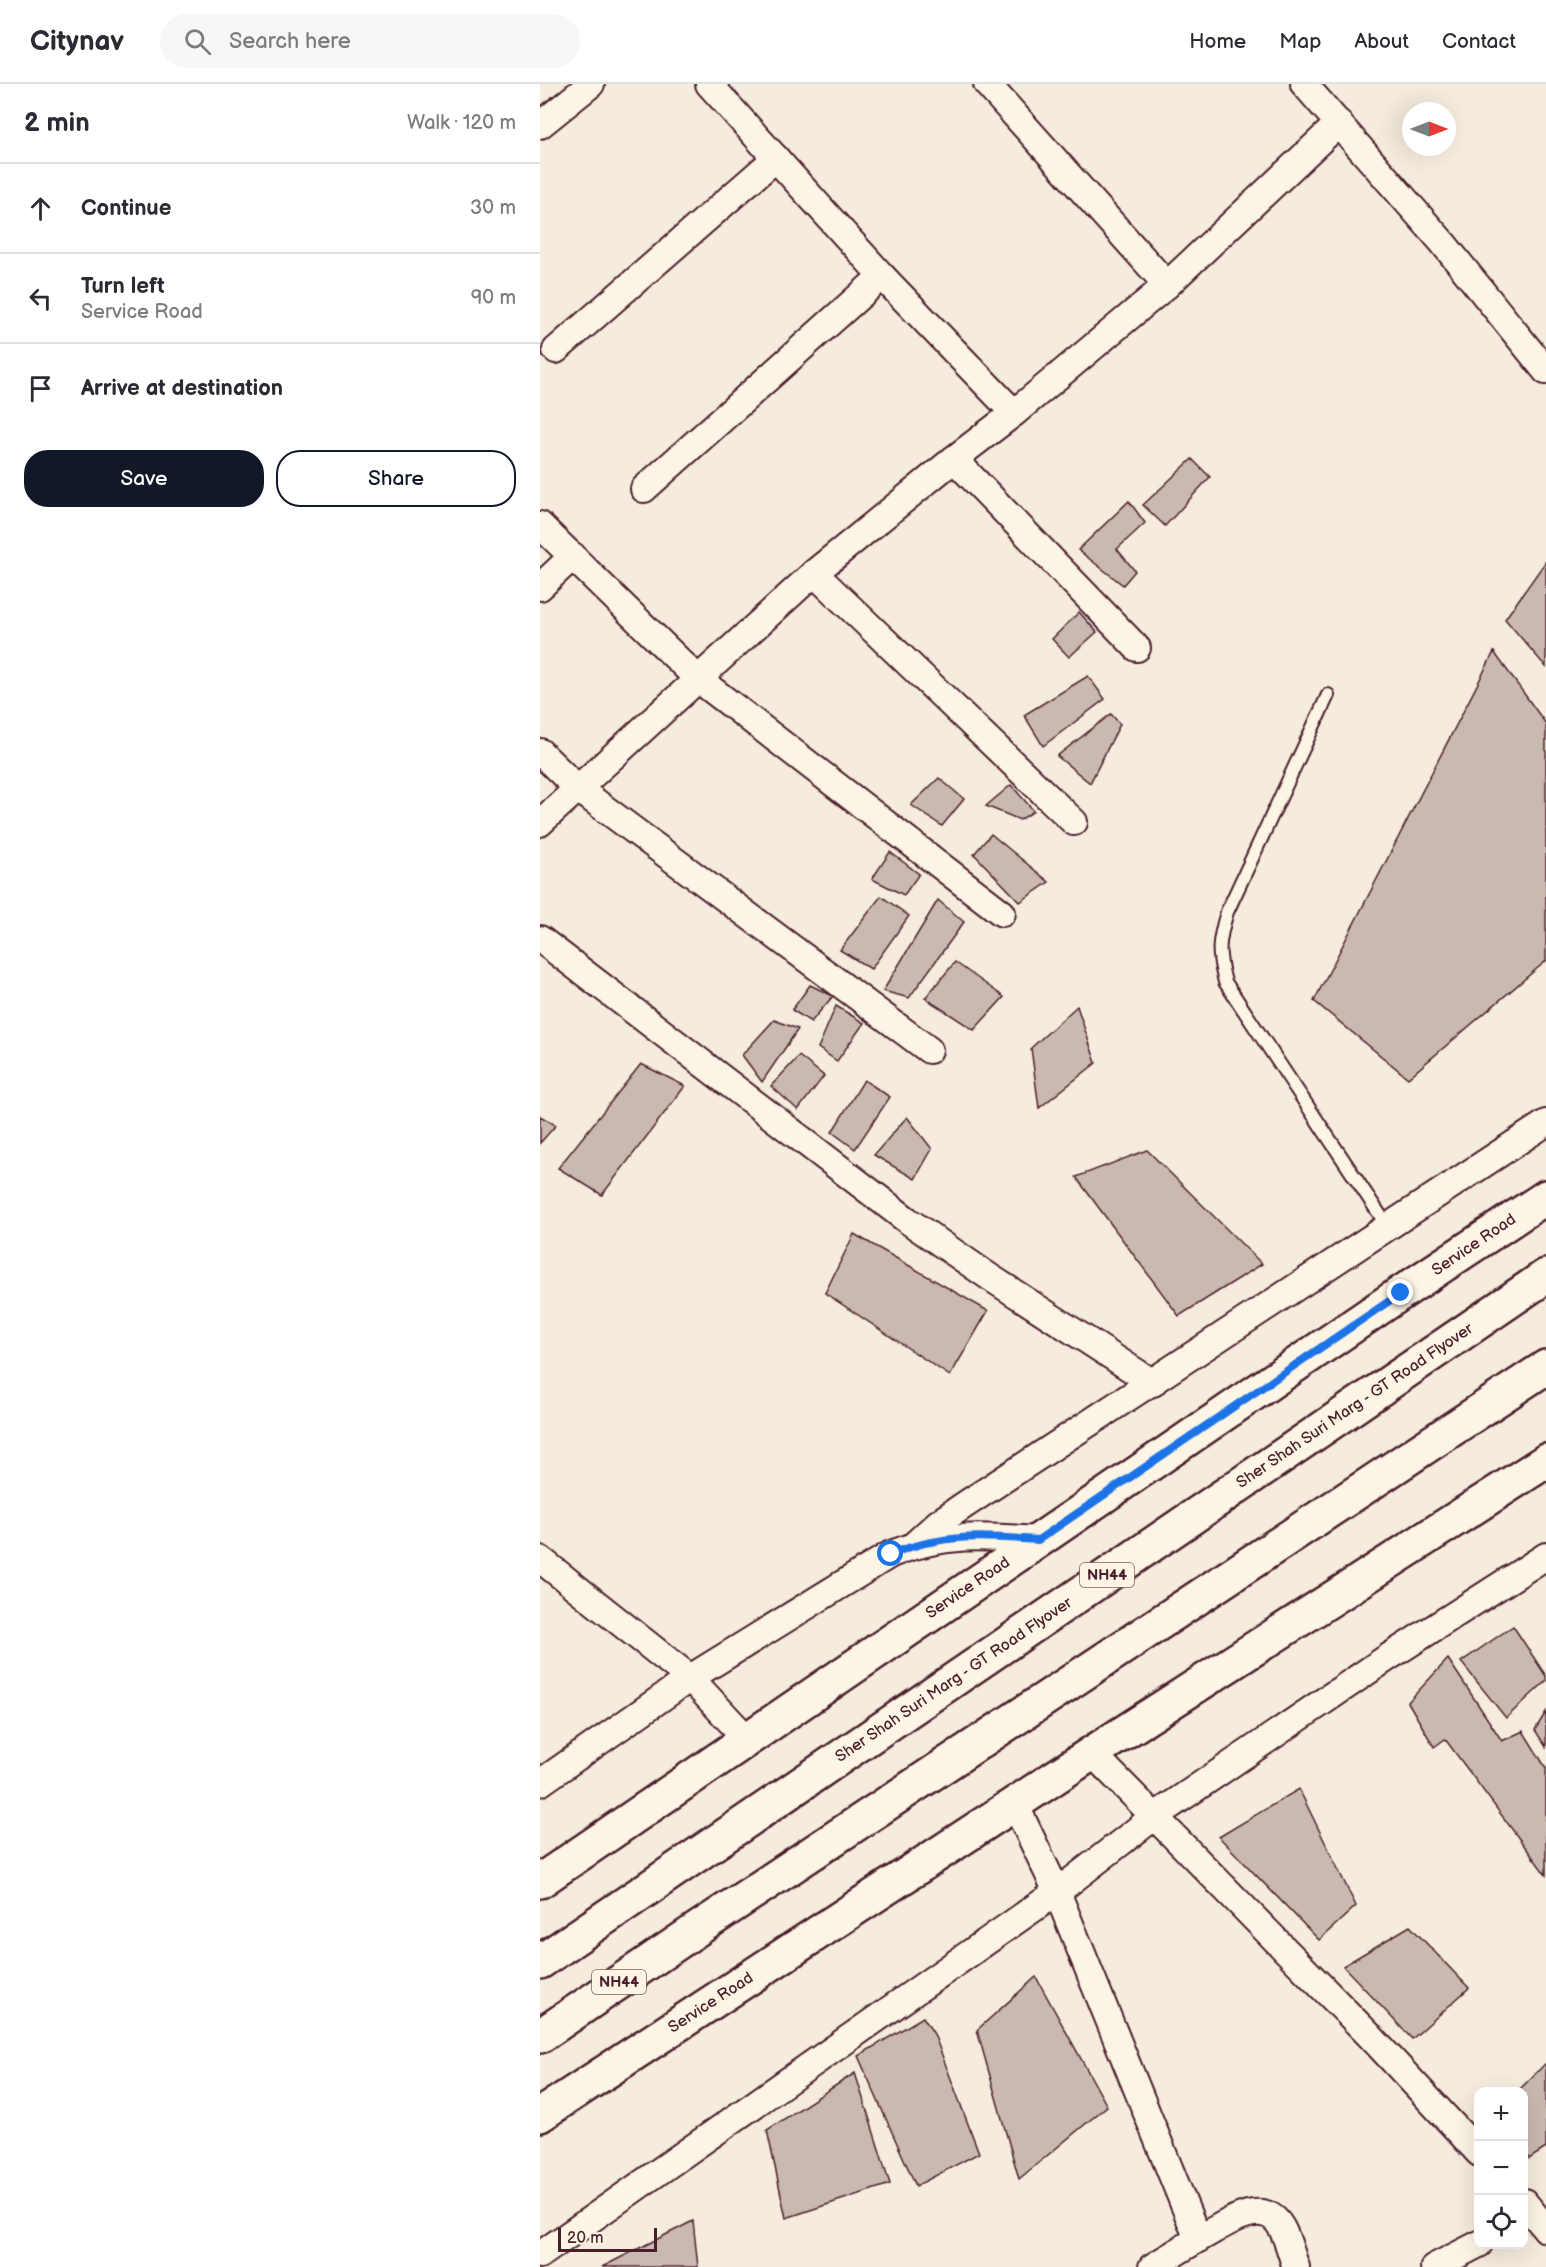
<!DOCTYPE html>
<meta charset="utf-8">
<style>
body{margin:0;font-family:"Balsamiq Sans",sans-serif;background:#f7f7f7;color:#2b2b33}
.controls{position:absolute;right:18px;bottom:18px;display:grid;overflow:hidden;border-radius:12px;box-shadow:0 6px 24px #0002}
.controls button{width:54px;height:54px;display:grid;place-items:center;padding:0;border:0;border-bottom:2px solid #e1e1e2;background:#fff;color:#2b2b33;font:30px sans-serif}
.compass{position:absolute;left:862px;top:18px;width:54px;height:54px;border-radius:50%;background:#fff;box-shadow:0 6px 24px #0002;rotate:90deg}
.scale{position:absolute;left:18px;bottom:15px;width:99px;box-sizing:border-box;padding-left:6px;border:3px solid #4a1f2b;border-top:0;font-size:16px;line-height:21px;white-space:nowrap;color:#4a1f2b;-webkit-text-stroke:4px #fcf5e5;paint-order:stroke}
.stop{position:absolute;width:18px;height:18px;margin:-14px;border:4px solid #1a73e8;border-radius:50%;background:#fff}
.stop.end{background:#1a73e8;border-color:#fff;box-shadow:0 2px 6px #0008}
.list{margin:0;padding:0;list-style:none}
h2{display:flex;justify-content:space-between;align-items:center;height:78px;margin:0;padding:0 24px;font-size:26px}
h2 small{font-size:20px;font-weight:400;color:#7c7c81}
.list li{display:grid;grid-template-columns:39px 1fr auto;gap:18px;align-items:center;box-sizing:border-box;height:90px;padding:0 24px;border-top:2px solid #e1e1e2}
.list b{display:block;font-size:22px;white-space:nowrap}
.list p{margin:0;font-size:20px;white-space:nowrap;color:#7c7c81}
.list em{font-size:20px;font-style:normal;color:#7c7c81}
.actions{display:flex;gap:12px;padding:18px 24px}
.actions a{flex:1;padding:14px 0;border:2px solid #111827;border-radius:24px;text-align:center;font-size:21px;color:#111827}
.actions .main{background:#111827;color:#fff}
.icon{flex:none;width:33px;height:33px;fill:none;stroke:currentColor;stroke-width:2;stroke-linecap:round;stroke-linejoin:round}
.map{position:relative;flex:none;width:1006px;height:2183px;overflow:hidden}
header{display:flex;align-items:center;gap:36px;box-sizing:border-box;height:84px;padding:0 30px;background:#fff;border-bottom:2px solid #e1e1e2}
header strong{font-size:28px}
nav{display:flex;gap:33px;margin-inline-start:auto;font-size:21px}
.search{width:420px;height:54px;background:#f7f7f7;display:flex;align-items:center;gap:15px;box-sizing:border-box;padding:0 21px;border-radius:33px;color:#7c7c81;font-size:22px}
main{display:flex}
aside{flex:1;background:#fff}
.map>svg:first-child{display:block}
.building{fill:#cab9b1;stroke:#4a1f2b;stroke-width:1.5}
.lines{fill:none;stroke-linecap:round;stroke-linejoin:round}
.service-casing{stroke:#4a1f2b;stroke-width:16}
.minor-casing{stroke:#4a1f2b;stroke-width:30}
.primary-casing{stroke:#4a1f2b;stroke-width:38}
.trunk-casing{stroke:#4a1f2b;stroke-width:38}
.service{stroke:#fcf5e5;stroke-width:12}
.minor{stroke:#fcf5e5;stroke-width:26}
.primary{stroke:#fcf5e5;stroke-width:33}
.trunk{stroke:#fcf5e5;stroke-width:33}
.route{stroke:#1a73e8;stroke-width:8}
.labels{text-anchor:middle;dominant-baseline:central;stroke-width:4.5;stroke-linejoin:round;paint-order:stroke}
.shield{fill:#fcf5e5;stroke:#7f5f63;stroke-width:1.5}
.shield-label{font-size:15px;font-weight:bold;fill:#4a1f2b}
.street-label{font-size:16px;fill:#4a1f2b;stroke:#fcf5e5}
</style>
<header>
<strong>Citynav</strong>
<div class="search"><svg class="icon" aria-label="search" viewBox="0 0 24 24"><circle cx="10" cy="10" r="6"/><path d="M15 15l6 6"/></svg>Search here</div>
<nav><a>Home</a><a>Map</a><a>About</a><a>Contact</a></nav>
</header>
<main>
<aside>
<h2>2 min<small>Walk · 120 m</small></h2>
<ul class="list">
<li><svg class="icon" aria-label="ahead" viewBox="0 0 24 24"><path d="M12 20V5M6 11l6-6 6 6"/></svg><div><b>Continue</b></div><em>30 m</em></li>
<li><svg class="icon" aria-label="left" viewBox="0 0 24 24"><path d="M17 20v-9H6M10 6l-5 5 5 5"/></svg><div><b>Turn left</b><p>Service Road</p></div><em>90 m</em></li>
<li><svg class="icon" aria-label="arrive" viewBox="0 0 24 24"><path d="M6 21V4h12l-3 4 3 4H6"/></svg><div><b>Arrive at destination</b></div></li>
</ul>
<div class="actions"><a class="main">Save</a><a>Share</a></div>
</aside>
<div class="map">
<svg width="1006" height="2183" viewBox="0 0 1006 2183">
<rect width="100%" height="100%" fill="#f5ecde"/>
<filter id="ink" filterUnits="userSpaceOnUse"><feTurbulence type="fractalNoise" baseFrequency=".0167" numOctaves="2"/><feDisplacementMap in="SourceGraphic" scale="12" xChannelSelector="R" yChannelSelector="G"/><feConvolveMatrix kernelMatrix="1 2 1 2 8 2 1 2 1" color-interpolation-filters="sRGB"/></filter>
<g filter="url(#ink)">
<g class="building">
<polygon points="652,375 670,393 625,442 603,421"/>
<polygon points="589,417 605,439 577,465 595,487 583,501 538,466"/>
<polygon points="1006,477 1006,583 965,535"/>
<polygon points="539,528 557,548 529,573 512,555"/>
<polygon points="954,568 1006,640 1006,877 868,994 774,917"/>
<polygon points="548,592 565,615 503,662 484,631"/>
<polygon points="571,630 580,640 550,699 517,672"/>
<polygon points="399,694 424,715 402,742 371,721"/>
<polygon points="471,701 494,727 480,736 446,722"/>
<polygon points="451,750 509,798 480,818 434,770"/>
<polygon points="350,768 379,790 364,811 332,795"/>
<polygon points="341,812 369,832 331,885 300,866"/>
<polygon points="398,816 424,838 369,914 343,907"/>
<polygon points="415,878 464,913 434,946 385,914"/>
<polygon points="270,901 293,912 271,938 252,926"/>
<polygon points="296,922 324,939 297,977 278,964"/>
<polygon points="537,922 556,979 499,1024 491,964"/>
<polygon points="234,936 258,945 222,998 202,971"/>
<polygon points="259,972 284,992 258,1026 231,1002"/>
<polygon points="101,980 145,1002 62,1111 18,1084"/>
<polygon points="324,996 350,1013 315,1065 292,1048"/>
<polygon points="0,1032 16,1041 0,1059"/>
<polygon points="367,1033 392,1065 375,1095 334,1071"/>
<polygon points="607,1066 722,1180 639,1232 536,1093"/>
<polygon points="314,1150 448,1227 410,1292 285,1209"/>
<polygon points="973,1542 1006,1592 1006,1597 966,1634 921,1578"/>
<polygon points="908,1575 962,1657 983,1647 1006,1684 1006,1791 905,1655 894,1663 868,1618"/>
<polygon points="1006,1628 1006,1663 995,1646"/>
<polygon points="759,1705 816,1822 779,1856 679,1753"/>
<polygon points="870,1842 929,1904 872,1955 803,1882"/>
<polygon points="496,1893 567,2022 479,2095 437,1946"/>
<polygon points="383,1933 394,1950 439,2069 376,2102 318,1972"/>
<polygon points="1006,1979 1006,2064 989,2075 984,2063 984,2008 977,2008"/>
<polygon points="315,1989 350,2100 246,2134 227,2046"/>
<polygon points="153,2137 158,2183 62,2183"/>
</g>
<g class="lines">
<g class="service-casing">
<path id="service" d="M788 611 687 828C678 858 677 868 685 898L848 1143"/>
</g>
<g class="minor-casing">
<g id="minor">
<polyline points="169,0 342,192 474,329"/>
<polyline points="447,0 627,201"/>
<polyline points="764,0 903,159 1006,287"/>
<polyline points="0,41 51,0"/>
<polyline points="16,266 236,74"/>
<polyline points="414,375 597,564"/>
<polyline points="104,405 342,192"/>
<polyline points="0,441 158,595 274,489 414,375 474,329 627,201 799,39"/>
<polyline points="274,489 534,738"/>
<polyline points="0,503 33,472"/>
<polyline points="0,668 37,704 389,966"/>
<polyline points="0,739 158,595 462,829"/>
<polyline points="0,855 367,1136 448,1192 613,1299"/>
<polyline points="375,1460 398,1439 426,1420 1006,1039"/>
<polyline points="0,1475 150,1594 207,1655"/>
<polyline points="552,1669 828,1950 939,2069"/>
<path d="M0 1699 150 1594 351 1470C403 1449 444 1452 498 1456"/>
<path d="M475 1720 517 1808 658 2155C682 2143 722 2110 741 2143 748 2155 751 2170 756 2183"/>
<polyline points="984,2118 1006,2145"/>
<polyline points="0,2171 517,1808 615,1732 847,1574 1006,1472"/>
<polyline points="612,2183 658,2155"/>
<polyline points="894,2183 939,2160"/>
</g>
</g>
<g class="primary-casing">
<g id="primary">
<polyline points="0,1797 861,1209 1006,1113"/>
<polyline points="0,2031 552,1669 1006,1377"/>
</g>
</g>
<g class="trunk-casing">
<g id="trunk">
<polyline points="0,1878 1006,1192"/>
<polyline points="0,1952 159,1844 1006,1283"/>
</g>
</g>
<use href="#service" class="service"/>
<use href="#minor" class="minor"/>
<use href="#primary" class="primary"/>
<use href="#trunk" class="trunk"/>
</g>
</g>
<g class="lines" filter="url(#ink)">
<path class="route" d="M351 1470C403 1449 444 1452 498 1456L861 1209"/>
</g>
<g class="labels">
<g class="shield">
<rect x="540" y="1479" width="54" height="24" rx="4.5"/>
<rect x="52" y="1886" width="54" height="24" rx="4.5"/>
</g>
<g class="shield-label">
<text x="567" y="1491">NH44</text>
<text x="79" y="1898">NH44</text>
</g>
<g class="street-label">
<text transform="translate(934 1161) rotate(-34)">Service Road</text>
<text transform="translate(815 1322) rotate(-34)">Sher Shah Suri Marg - GT Road Flyover</text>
<text transform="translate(428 1504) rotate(-34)">Service Road</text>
<text transform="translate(414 1596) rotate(-34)">Sher Shah Suri Marg - GT Road Flyover</text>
<text transform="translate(171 1919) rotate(-33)">Service Road</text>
</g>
</g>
</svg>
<div class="controls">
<button>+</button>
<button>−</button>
<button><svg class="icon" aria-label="locate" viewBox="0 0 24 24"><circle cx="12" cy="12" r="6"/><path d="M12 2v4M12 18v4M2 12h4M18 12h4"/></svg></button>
</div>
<svg class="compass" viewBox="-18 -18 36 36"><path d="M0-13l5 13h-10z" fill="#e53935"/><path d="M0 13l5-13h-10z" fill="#7c7c81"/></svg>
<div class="scale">20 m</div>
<div class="stop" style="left:351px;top:1470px"></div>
<div class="stop end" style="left:861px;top:1209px"></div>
</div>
</main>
